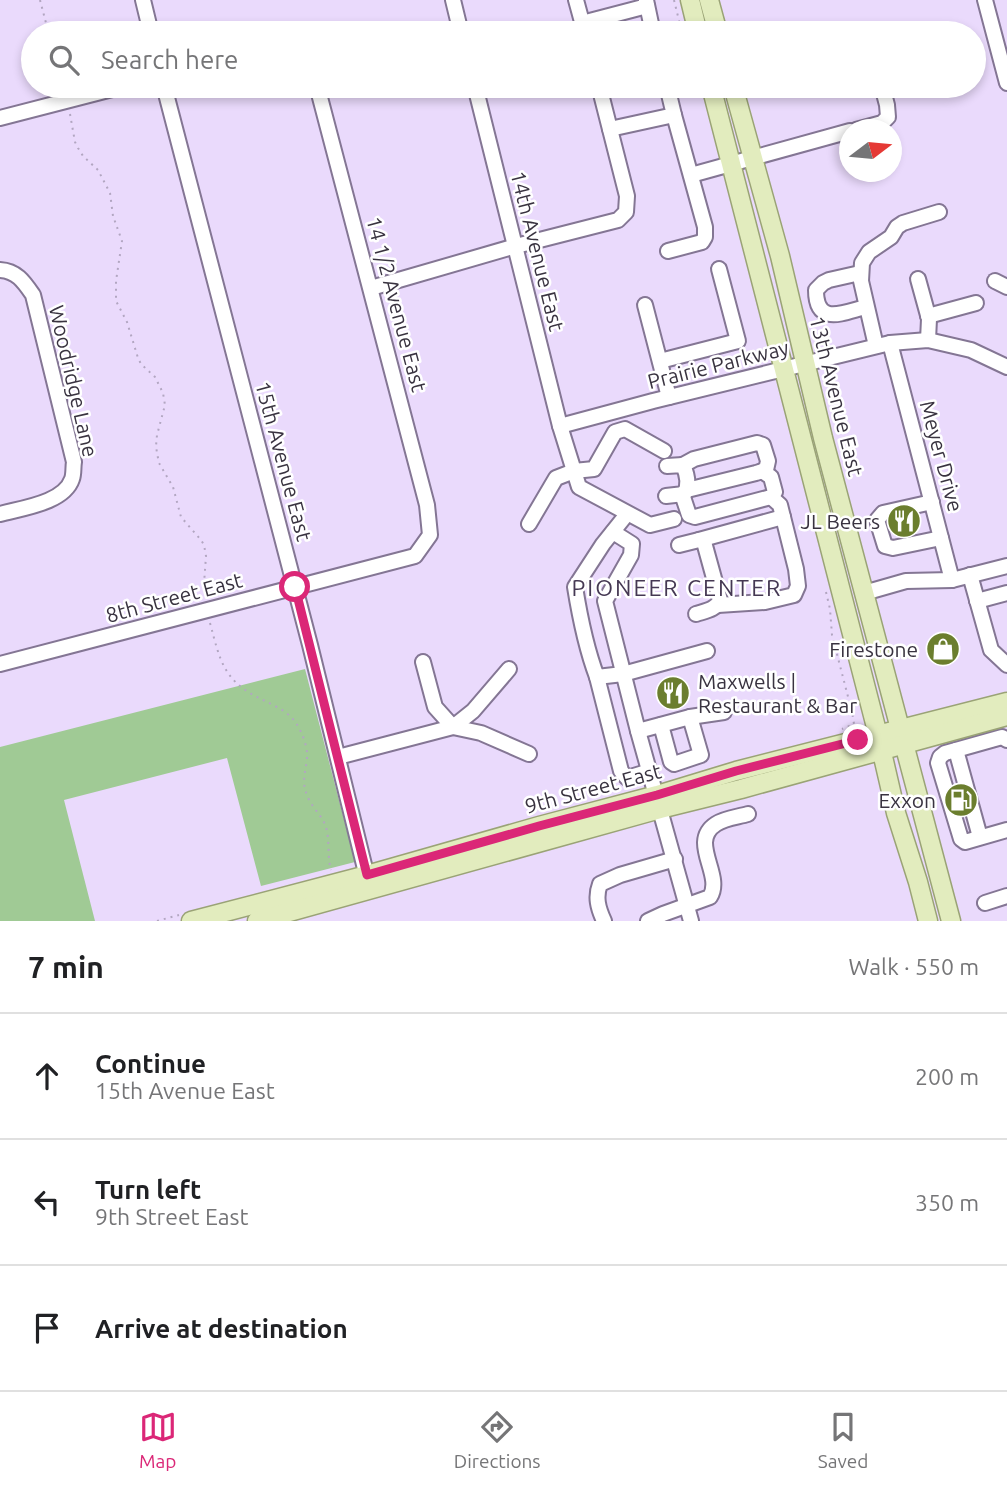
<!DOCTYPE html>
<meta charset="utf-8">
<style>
body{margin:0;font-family:Ubuntu,sans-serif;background:#f6f6f6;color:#202124}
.compass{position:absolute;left:839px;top:119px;width:63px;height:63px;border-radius:50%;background:#fff;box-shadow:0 4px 10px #0003;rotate:74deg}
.stop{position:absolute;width:21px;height:21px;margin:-16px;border:5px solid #db2777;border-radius:50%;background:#fff}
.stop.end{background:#db2777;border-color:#fff;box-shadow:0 2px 7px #0008}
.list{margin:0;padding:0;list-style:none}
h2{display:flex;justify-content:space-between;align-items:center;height:91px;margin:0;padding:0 28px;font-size:30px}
h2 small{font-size:23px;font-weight:400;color:#757577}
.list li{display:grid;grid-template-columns:46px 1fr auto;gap:21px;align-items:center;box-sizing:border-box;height:126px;padding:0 28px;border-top:2px solid #e0e0e0}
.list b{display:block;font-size:26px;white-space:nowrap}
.list p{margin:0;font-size:23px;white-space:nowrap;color:#757577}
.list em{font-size:23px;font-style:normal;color:#757577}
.icon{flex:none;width:38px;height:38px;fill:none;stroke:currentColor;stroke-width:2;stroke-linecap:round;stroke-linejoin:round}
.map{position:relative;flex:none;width:1007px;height:921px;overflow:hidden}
.search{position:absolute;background:#fff;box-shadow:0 4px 10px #0003;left:21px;right:21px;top:21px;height:77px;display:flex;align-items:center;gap:18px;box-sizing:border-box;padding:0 24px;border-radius:38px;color:#757577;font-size:26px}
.sheet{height:469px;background:#fff}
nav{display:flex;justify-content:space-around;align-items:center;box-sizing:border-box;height:98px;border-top:2px solid #e0e0e0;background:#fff;font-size:19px;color:#757577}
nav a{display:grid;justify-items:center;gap:4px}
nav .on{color:#db2777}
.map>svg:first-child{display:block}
.green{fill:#a0ca95}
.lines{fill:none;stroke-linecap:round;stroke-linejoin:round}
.minor-casing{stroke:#847694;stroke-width:18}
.major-casing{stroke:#9aa376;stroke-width:21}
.path{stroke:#b2a6c1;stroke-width:2;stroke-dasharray:2 5;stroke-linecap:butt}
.minor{stroke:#fff;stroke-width:14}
.major{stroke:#e2ecbe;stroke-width:18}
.route{stroke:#db2777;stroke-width:9}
.labels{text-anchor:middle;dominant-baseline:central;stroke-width:5;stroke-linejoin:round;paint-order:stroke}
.street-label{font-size:21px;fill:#393340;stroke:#fff}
.poi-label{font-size:21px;fill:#393340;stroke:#fff;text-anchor:end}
.neighbourhood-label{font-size:23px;letter-spacing:2px;fill:#453853;stroke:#fff}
</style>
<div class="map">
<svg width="1007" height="921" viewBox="0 0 1007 921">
<rect width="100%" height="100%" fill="#eadafc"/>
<polygon class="green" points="305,669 355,862 261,886 227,758 64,800 95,921 0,921 0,747"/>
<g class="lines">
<g class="minor-casing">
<g id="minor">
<polyline points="143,0 151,33"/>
<polyline points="453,0 461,33"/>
<polyline points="576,0 585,33"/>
<polyline points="646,0 653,33"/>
<polyline points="985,0 1007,83"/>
<polyline points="582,23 647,6"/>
<polyline points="164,86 310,645 369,885"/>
<polyline points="475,86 560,426 579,487 650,525 674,519"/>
<polyline points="0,118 124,86"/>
<polyline points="610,129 674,115 667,86"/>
<polyline points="856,130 882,123 888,117 887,105 882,86"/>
<polyline points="691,175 850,131"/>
<polyline points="668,251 702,242 705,237 705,227 674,115"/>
<path d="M0 270C17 271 24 282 33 295L74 462C73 467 74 474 72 479 64 503 22 508 0 514"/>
<path d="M860 273 829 280 823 283 816 290C816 327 844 312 866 307"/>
<polyline points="918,279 929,319 928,340"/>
<polyline points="995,281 1007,287"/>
<polyline points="371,288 516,246 618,220 626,212 627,196 599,86"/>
<polyline points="645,305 669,397"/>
<polyline points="928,316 976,303"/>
<polyline points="890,343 952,580"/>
<polyline points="876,346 861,281 862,263 869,252 891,237 897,227 903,223 939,212"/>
<polyline points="660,361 738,341 719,269"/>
<polyline points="560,426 653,401 890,343 928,340 971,350 1007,367"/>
<polyline points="683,465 694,459 757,443 763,445 768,461 766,470 756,473 687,490"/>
<polyline points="682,494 689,515 695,517 771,497 775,492 771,477 762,471"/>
<path d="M666 496 684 494C690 485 687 474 683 465L667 466"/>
<polyline points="932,502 883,513 877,520 885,546 893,548 941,538"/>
<path d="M627 514 603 544 575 587C580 618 586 648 597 677L623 674 707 651"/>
<polyline points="529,524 556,478 574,471 594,469 615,432 625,429 664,451"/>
<polyline points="613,532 632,544 631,555 605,601 638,731 691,921"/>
<polyline points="699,540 783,517"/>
<path d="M679 545 699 540 704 542 720 600C716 610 705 611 696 614"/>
<polyline points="970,575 991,650 1007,665"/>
<polyline points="864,593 906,581 952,580 1007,566"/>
<polyline points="977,601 1007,593"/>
<polyline points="718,605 765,602 794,595 798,586 796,569 780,505 771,497"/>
<polyline points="423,662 435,707 453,727 481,733 529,754"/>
<polyline points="0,664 415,556 430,535 427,505 317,86"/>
<polyline points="597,677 621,771 627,778 650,771"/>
<polyline points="661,725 671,762 674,764 701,755 690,717"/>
<polyline points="638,731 690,717 724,712"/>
<polyline points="1007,740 1002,737 945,753 940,757 938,763 961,839 965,842 1007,830"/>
<polyline points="956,750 980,837"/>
<polyline points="338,757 453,727 473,711 509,669"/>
<polyline points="985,903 1007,896"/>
<path d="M604 921C598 908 595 897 600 884L620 875 675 859"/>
<path d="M648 921 663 914 710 897C724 875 688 842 716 824 725 818 738 817 748 814"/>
</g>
</g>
<g class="major-casing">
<g id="major">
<polyline points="690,0 698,33"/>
<polyline points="709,0 718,33"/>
<polyline points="711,86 878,735 896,813 918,882 928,921"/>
<polyline points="733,86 780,256 823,438 951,921"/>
<polyline points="191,921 367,875 539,826 657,795 736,771 1007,702"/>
<polyline points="257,921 660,809 741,789 1007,716"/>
</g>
</g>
<g class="path">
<polyline points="40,0 46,23 52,33"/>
<polyline points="674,0 682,33"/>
<polyline points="70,114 75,142 78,148 83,156 98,170 110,193 113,216 122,241 116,281 116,301 127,322 138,358 141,364 155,377 163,393 165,405 157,435 156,446 157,453 159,463 173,487 181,517 201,540 204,545 206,556 204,584 205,596"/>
<polyline points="826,592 830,609 832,635 852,712 854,724 842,729"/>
<path d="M210 623C220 660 223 681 261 699 273 705 288 711 296 723 302 732 308 747 307 758 306 771 301 781 307 795 311 807 322 815 326 827 330 841 327 856 331 870"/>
<polyline points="157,921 179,915"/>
</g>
<use href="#minor" class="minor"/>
<use href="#major" class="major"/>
</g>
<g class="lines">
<polyline class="route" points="295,587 367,875 539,826 657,795 736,771 858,740"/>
</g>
<defs>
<g id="restaurant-disc" transform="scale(1.75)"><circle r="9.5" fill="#6b7e2e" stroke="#fff"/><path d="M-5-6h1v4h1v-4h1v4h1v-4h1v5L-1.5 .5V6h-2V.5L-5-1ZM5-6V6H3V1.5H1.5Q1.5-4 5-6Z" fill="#fff"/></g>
<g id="shop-disc" transform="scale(1.75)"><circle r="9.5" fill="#6b7e2e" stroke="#fff"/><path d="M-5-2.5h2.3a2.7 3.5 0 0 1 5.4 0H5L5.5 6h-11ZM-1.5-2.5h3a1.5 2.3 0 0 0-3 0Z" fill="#fff"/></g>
<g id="fuel-disc" transform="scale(1.75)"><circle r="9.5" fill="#6b7e2e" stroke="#fff"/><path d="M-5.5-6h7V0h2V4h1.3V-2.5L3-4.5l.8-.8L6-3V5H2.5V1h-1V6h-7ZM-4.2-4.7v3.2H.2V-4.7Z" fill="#fff"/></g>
</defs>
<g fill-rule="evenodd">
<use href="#restaurant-disc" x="904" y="521"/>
<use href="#shop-disc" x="943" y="649"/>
<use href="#restaurant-disc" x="673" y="693"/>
<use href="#fuel-disc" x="961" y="800"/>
</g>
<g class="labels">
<g class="street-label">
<text transform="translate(538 251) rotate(76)">14th Avenue East</text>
<text transform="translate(397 304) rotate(75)">14 1/2 Avenue East</text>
<text transform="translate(718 364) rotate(-14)">Prairie Parkway</text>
<text transform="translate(74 381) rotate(77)">Woodridge Lane</text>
<text transform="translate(837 396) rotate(76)">13th Avenue East</text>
<text transform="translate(942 456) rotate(75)">Meyer Drive</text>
<text transform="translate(284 461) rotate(75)">15th Avenue East</text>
<text transform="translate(174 597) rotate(-15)">8th Street East</text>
<text transform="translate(593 788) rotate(-15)">9th Street East</text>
</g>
<g class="poi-label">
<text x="880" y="521">JL Beers</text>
<text x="918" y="649">Firestone</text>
<text x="698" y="681" text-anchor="start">Maxwells |<tspan x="698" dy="24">Restaurant &amp; Bar</tspan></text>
<text x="936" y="800">Exxon</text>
</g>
<g class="neighbourhood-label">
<text x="677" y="587">PIONEER CENTER</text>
</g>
</g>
</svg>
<svg class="compass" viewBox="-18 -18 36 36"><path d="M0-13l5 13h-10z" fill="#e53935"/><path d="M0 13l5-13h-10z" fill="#757577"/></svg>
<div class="stop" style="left:295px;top:587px"></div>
<div class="stop end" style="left:858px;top:740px"></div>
<div class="search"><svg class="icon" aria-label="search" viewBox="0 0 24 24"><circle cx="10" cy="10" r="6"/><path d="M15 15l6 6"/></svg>Search here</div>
</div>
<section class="sheet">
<h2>7 min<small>Walk · 550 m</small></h2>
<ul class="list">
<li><svg class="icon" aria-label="ahead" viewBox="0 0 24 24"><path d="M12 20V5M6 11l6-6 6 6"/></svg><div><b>Continue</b><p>15th Avenue East</p></div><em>200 m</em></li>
<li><svg class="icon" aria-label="left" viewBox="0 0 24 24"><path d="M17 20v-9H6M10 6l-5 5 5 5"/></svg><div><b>Turn left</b><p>9th Street East</p></div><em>350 m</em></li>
<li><svg class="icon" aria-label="arrive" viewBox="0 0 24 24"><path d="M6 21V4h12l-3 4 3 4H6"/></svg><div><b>Arrive at destination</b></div></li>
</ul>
</section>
<nav>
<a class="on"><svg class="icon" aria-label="map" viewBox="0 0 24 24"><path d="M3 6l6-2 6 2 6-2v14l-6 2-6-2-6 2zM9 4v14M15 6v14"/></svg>Map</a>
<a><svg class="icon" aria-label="directions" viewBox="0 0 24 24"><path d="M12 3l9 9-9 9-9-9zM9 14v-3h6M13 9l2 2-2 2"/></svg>Directions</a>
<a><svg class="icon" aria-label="saved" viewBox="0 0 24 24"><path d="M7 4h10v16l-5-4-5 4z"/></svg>Saved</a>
</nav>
